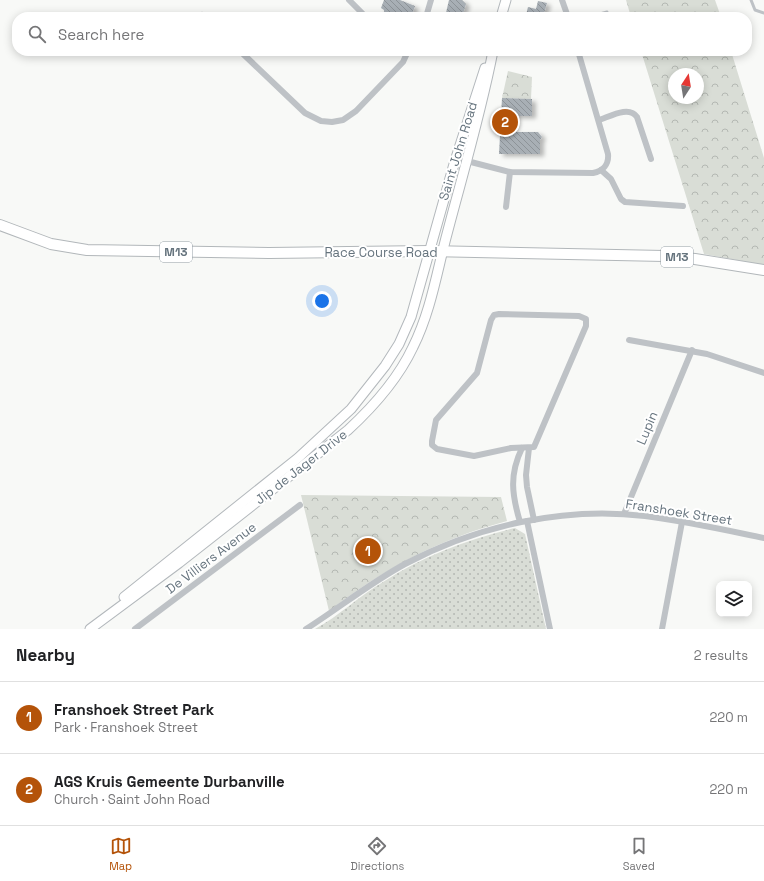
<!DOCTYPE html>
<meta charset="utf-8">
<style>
body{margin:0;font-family:"Space Grotesk",sans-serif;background:#f2f2f2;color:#202124}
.controls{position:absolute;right:12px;bottom:12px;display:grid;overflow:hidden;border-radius:8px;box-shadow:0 2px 10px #0003}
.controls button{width:36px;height:36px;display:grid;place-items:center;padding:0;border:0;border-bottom:1px solid #e0e0e0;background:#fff;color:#202124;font:20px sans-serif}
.compass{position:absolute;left:668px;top:68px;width:36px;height:36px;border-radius:50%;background:#fff;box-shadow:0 2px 10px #0003;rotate:12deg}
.you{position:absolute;left:322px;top:301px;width:14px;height:14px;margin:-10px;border:3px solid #fff;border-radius:50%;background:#1a73e8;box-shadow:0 0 0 6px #1a73e833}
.badge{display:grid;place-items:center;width:26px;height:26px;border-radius:50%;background:#b45309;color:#fff;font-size:13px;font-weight:700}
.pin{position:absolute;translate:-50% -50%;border:2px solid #fff;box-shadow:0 1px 4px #0006}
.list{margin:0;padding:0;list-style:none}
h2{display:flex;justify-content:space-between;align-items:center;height:52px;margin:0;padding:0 16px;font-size:17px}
h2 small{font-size:13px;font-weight:400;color:#757577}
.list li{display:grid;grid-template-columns:26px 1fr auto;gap:12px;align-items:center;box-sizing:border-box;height:72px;padding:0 16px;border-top:1px solid #e0e0e0}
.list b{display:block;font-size:15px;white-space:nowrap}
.list p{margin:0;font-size:13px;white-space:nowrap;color:#757577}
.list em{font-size:13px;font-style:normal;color:#757577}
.icon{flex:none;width:22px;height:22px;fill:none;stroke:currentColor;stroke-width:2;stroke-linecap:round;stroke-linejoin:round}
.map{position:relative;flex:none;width:764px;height:629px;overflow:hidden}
.search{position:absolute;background:#fff;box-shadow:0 2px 10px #0003;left:12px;right:12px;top:12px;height:44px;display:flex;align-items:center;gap:10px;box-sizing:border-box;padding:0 14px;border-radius:16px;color:#757577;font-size:15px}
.sheet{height:196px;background:#fff}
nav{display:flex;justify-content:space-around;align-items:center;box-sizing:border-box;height:56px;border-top:1px solid #e0e0e0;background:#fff;font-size:11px;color:#757577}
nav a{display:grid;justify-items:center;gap:2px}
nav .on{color:#b45309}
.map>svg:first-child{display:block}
.grass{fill:url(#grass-dots)}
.park{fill:url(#park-crowns);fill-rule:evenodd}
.building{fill:url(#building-back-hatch);filter:url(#shadow)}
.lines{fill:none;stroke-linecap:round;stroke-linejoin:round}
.secondary-casing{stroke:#b3b8bc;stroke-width:11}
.primary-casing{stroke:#b2b7ba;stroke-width:12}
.lane{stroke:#bec2c6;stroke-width:3}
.street{stroke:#bec2c6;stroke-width:6}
.secondary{stroke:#fff;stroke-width:9}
.primary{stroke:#fff;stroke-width:10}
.labels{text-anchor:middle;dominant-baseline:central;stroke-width:4;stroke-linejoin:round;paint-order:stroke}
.shield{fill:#fff;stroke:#949ea5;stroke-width:1}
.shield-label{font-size:12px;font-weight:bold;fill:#66747e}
.street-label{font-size:13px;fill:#66747e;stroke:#fff}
</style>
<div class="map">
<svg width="764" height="629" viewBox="0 0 764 629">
<defs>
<pattern id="grass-dots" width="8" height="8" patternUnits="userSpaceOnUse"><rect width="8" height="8" fill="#d9ddd6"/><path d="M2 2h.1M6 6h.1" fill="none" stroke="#b4b8b3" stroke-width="1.8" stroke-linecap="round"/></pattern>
<pattern id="park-crowns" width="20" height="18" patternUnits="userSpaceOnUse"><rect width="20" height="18" fill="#d9ddd6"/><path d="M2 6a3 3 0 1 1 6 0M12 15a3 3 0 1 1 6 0" fill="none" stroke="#b4b8b3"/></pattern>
<pattern id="building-back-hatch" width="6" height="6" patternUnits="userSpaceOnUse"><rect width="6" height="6" fill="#a8afb5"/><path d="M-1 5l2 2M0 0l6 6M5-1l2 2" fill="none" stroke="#8d9398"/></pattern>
<filter id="shadow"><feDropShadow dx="4" dy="2.5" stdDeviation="2" flood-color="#0004"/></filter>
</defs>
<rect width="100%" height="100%" fill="#f8f9f7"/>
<path class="grass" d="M515 528 525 534 546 629H315C339 616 359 596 383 582 423 556 468 539 515 528Z"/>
<g class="park">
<polygon points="626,0 715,0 721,17 631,17"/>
<path d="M641 51H731L764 158V265L704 254ZM674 74H698V98H674Z"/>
<polygon points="508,71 532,77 531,99 502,98"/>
<path d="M301 495 501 497 507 521C437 540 387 567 329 611Z"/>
</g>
<g class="building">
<polygon points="384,0 400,0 415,6 413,12 422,17 392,17 384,14 384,10 381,8"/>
<polygon points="449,0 462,0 466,4 462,17 445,17"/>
<polygon points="538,1 547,3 543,17 527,17 526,15 528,7 536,9"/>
<polygon points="502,98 532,99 532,116 510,116 510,132 538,132 542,137 540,140 540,154 499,154"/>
</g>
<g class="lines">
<g class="secondary-casing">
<g id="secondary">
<polyline points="501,17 506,0"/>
<polyline points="124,597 298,458 351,409 385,366 399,344 411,317 454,164 485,68"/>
<path d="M90 629 179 563 348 430C374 406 398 379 413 347 431 311 437 271 447 234 463 173 481 113 493 51"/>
</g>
</g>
<g class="primary-casing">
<polyline id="primary" points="0,225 51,244 87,250 269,253 429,251 664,256 695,259 764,270"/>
</g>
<g class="lane">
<polyline points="751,0 755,10 764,13"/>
<polyline points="589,17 607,12"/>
</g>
<g class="street">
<polyline points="349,0 366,17"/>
<polyline points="562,0 568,17"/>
<polyline points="202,15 204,17"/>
<polyline points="426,17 431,0"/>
<polyline points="240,51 305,113 321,121 332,122 343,120 356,111 403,62 408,51"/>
<path d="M599 120C609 117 629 105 637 117L651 159"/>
<path d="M467 161 510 172 593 173C603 171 609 164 608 154L578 51"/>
<polyline points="601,170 611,179 621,199 625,202 683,206"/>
<polyline points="506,207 510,172"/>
<polygon points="499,314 579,316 586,319 586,326 534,447 511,448 474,456 437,449 432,445 432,441 436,420 477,373 491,320 494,315"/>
<polyline points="629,340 707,354 764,373"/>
<polyline points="529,448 526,475 527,487 534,520"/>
<polyline points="624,514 692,350"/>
<polyline points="527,521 550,629"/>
<path d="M520 522C512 495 509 475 522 448"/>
<polyline points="135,629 300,505"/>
<path d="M306 629C339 608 370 583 405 564 477 526 563 506 645 516 685 521 725 530 764 538"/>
<polyline points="662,629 682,522"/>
</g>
<use href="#secondary" class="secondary"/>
<use href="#primary" class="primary"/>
</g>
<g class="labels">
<g class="shield">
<rect x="160" y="242" width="32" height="20" rx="3"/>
<rect x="661" y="247" width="32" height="20" rx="3"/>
</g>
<g class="shield-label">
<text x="176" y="252">M13</text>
<text x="677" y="257">M13</text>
</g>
<g class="street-label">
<text transform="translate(458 151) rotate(-73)">Saint John Road</text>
<text x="381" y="252">Race Course Road</text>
<text transform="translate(647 428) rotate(-67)">Lupin</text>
<text transform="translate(301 467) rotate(-38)">Jip de Jager Drive</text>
<text transform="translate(679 512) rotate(9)">Franshoek Street</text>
<text transform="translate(211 558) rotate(-37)">De Villiers Avenue</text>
</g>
</g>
</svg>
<div class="controls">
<button><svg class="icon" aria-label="layers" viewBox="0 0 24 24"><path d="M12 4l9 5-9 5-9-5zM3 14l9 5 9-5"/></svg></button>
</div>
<svg class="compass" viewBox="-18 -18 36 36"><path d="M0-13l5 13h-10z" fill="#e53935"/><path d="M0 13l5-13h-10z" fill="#757577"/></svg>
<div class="you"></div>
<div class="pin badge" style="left:368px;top:551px">1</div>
<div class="pin badge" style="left:505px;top:122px">2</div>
<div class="search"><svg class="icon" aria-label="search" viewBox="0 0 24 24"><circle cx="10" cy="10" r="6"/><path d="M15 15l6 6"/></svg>Search here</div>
</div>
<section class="sheet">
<h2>Nearby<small>2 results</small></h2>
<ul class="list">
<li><span class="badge">1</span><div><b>Franshoek Street Park</b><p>Park · Franshoek Street</p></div><em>220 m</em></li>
<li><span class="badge">2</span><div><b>AGS Kruis Gemeente Durbanville</b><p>Church · Saint John Road</p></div><em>220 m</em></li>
</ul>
</section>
<nav>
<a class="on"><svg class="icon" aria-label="map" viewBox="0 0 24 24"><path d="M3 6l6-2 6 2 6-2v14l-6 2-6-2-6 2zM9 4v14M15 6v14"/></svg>Map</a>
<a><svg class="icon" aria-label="directions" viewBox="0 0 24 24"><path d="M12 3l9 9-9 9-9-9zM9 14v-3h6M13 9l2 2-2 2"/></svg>Directions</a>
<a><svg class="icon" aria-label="saved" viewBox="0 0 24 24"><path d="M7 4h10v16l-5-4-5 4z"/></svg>Saved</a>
</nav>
